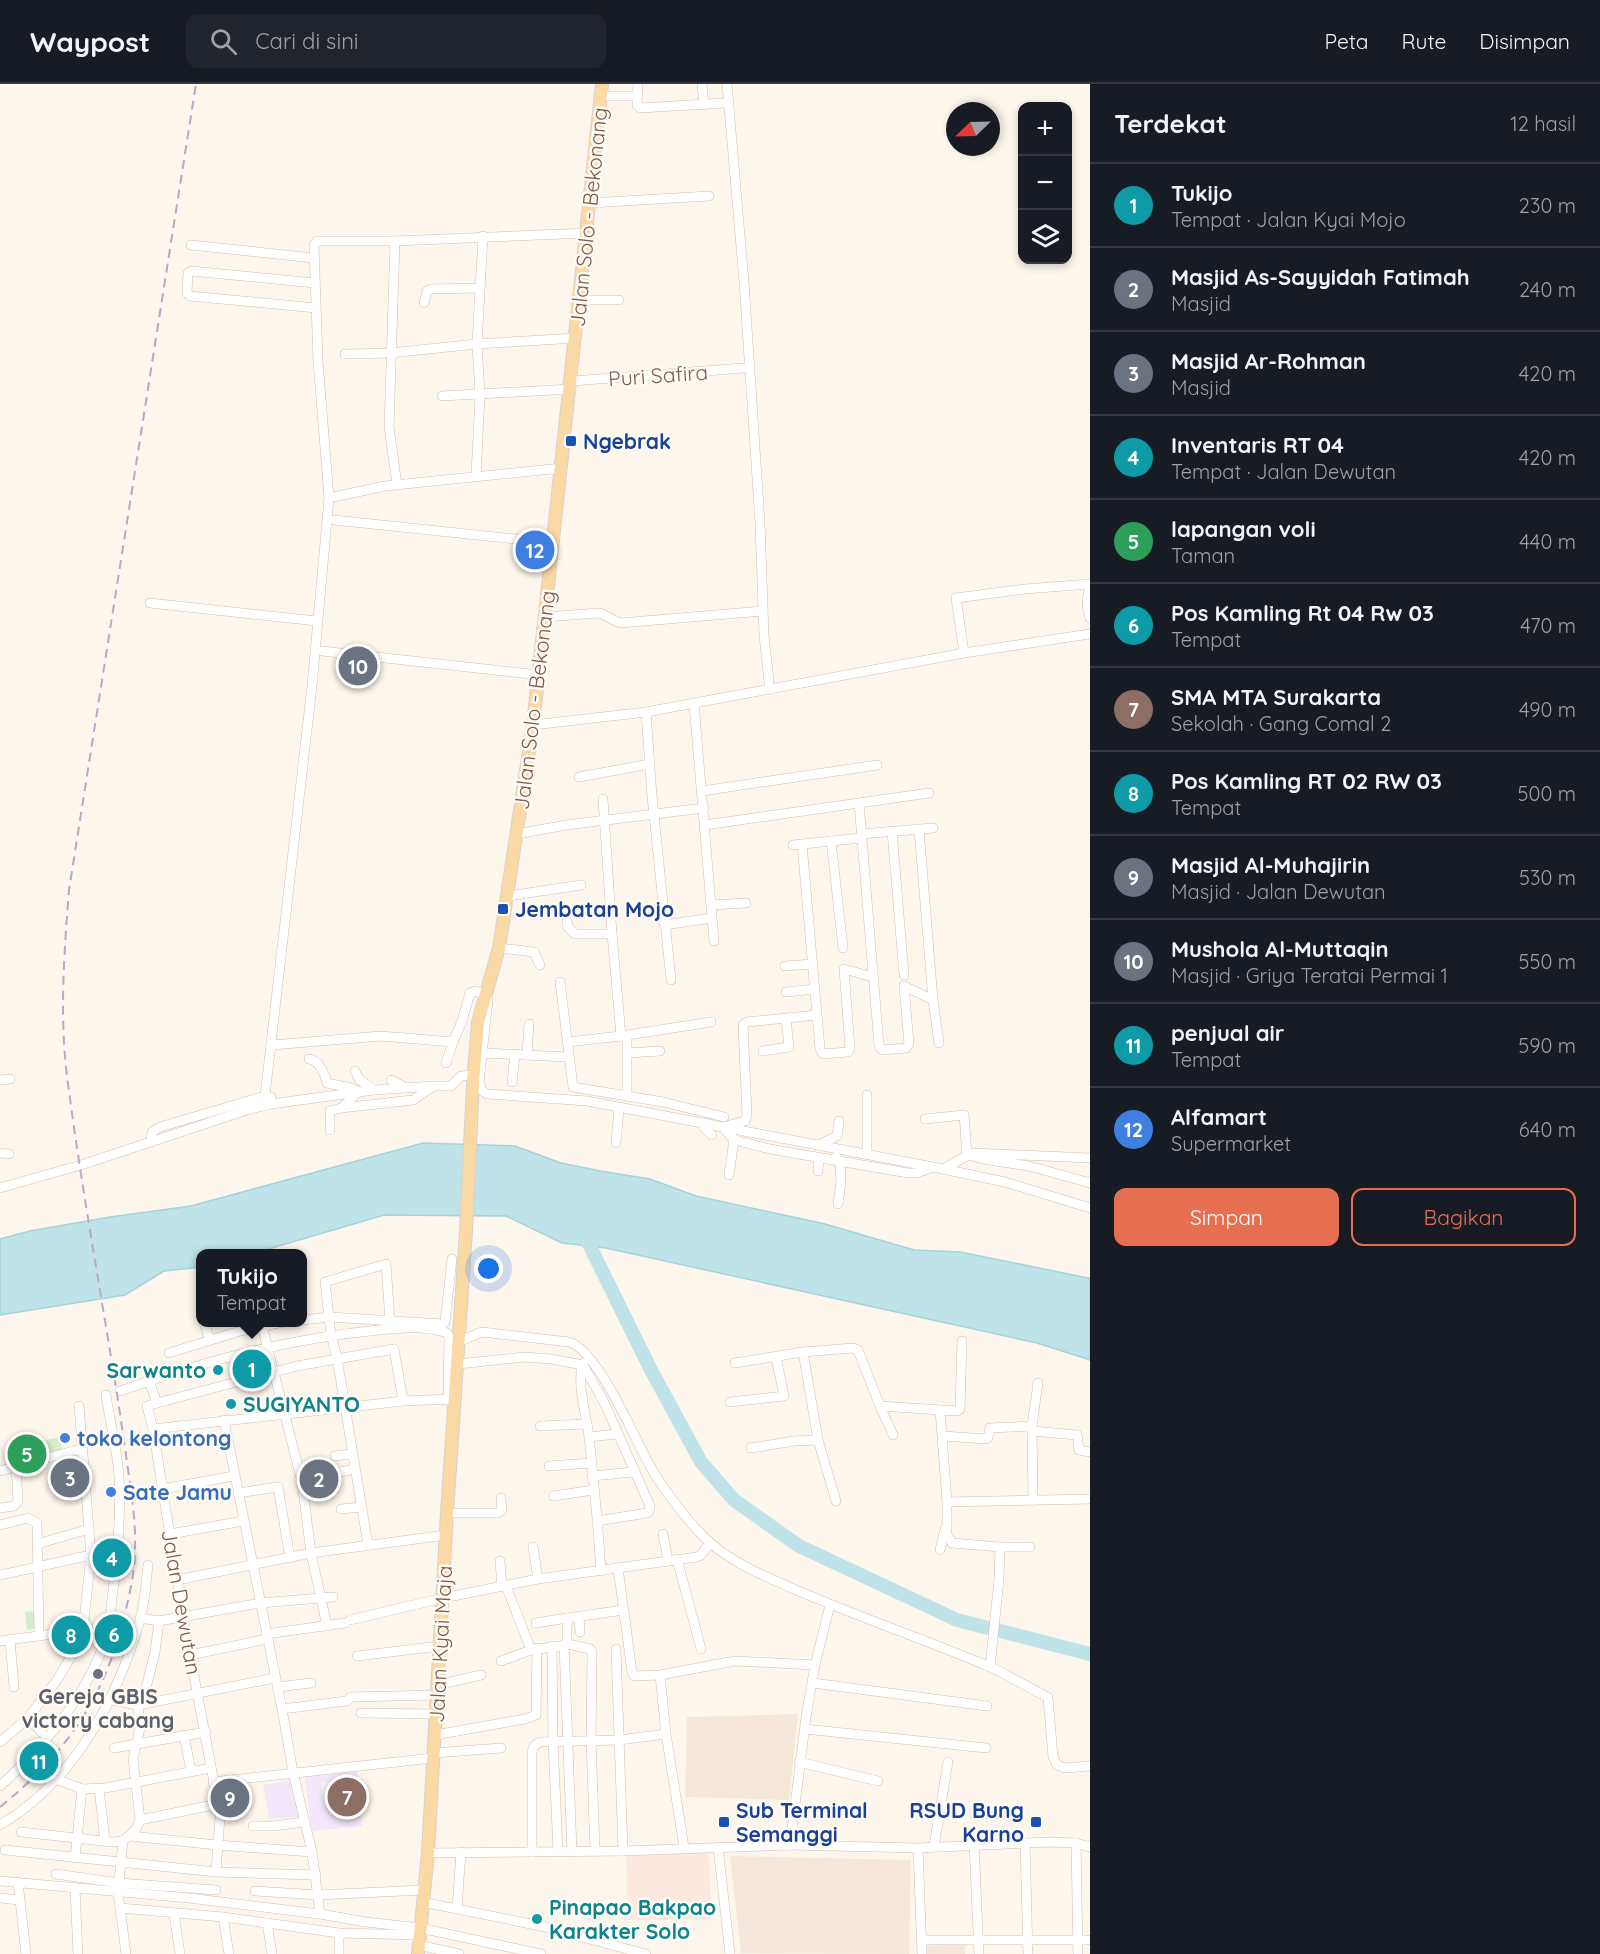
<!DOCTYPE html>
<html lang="id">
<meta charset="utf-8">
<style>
body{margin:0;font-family:Quicksand,sans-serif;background:#20242c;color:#f1f3f6}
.controls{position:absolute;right:18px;top:18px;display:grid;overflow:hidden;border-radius:12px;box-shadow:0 3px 9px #0003}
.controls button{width:54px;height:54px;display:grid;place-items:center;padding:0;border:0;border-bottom:2px solid #363941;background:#171b24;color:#f1f3f6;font:30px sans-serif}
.compass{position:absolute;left:946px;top:18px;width:54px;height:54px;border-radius:50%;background:#171b24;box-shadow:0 3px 9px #0003;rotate:247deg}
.you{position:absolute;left:489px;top:1185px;width:21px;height:21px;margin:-15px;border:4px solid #fff;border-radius:50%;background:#1a73e8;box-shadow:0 0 0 9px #1a73e833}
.badge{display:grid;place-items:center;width:39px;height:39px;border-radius:50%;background:#e76f51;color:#fff;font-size:20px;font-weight:700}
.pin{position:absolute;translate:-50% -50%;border:3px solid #fff;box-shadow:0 2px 6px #0006}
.popup{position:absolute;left:196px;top:1165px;width:111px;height:78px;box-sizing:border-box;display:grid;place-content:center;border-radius:12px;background:#171b24;filter:drop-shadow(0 2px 4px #0005);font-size:20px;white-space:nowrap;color:#9ea1a6}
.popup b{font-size:22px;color:#f1f3f6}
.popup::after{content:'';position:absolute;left:50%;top:100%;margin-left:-12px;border:12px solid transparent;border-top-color:#171b24}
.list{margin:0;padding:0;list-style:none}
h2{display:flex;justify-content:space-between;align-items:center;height:78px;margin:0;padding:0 24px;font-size:26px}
h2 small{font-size:20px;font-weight:400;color:#9ea1a6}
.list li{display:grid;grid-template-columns:39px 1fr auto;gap:18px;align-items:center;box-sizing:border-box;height:84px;padding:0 24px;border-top:2px solid #363941}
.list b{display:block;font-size:22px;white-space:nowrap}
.list p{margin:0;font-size:20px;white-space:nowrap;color:#9ea1a6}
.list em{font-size:20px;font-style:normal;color:#9ea1a6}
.actions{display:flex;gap:12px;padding:18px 24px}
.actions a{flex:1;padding:14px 0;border:2px solid #e76f51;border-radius:12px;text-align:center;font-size:21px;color:#e76f51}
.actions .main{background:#e76f51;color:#fff}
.icon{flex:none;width:33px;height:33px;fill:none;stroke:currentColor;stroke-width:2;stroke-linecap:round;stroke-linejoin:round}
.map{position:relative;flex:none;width:1090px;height:1870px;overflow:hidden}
header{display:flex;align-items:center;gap:36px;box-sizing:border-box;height:84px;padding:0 30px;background:#171b24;border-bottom:2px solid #363941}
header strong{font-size:28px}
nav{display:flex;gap:33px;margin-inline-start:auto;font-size:21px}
.search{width:420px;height:54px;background:#20242c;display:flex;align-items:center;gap:15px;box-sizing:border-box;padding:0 21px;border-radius:12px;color:#9ea1a6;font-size:22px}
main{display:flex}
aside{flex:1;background:#171b24}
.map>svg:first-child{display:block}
.residential{fill:#f5e8da}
.commercial{fill:#fde8e0}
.education{fill:#f3e8fa;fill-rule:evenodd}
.green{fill:#d8ecc9}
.water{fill:#bfe3e8;stroke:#a5d3da;stroke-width:1.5}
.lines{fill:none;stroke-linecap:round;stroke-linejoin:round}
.river{stroke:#bfe3e8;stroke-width:14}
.minor-casing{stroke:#d1beb0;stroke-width:10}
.major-casing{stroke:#dad1cd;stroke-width:14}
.minor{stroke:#fff;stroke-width:9}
.major{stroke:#fbd9a5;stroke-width:12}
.rail{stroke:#b9a8c9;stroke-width:2;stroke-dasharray:9 6;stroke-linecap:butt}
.transit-dot{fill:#1a4fb4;stroke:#fffaf3;stroke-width:2}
.culture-dot{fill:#0f9aa8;stroke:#fffaf3;stroke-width:2}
.shop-dot{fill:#3f7fe0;stroke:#fffaf3;stroke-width:2}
.worship-dot{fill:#6b7280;stroke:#fffaf3;stroke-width:2}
.labels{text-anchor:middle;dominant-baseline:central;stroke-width:5;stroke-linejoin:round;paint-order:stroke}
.street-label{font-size:21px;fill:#7a5c4d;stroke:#fffaf3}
.transit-label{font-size:21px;font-weight:bold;fill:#164399;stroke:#fffaf3;text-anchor:start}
.culture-label{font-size:21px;font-weight:bold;fill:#0d838f;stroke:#fffaf3;text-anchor:start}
.shop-label{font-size:21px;font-weight:bold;fill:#366cbe;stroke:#fffaf3;text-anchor:start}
.worship-label{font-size:21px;font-weight:bold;fill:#5b616d;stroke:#fffaf3}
</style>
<header>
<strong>Waypost</strong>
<div class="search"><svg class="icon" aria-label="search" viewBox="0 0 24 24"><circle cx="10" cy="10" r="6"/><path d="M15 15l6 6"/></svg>Cari di sini</div>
<nav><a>Peta</a><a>Rute</a><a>Disimpan</a></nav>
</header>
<main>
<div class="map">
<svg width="1090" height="1870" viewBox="0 0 1090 1870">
<rect width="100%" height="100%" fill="#fdf6ec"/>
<g class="residential">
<polygon points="798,1630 789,1716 685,1713 687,1633"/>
<polygon points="730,1772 911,1776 909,1870 741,1869"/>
<polygon points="965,1860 965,1870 924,1870 924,1862"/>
</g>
<polygon class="commercial" points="709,1768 711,1835 628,1836 626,1769"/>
<g class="education">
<path d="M357 1683 362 1742 312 1747 304 1689ZM346 1695 348 1720 324 1722 321 1699Z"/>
<polygon points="293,1696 301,1733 269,1735 263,1701"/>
</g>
<g class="green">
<polygon points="60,1353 63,1369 45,1373 41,1357"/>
<polygon points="39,1358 43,1374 15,1381 11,1365"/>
<polygon points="36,1527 38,1544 27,1546 25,1528"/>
</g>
<polygon class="water" points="423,1059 515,1062 561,1079 600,1087 650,1095 696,1112 825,1140 914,1166 960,1168 1088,1194 1090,1194 1090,1276 1037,1259 606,1164 562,1159 506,1132 384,1131 255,1169 201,1170 201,1183 164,1187 125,1211 0,1231 0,1155 30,1147 110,1133 191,1122"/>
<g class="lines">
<polyline class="river" points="582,1146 651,1286 701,1378 734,1416 799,1462 957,1536 1090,1570"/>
<g class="minor-casing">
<g id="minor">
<polyline points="638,0 637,21 640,24 725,19"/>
<polyline points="702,0 704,21"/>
<polyline points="727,0 744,198 760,439 764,552 770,606"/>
<polyline points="601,12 637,12"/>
<polyline points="590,119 709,112"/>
<polyline points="395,157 389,343 397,401"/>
<polyline points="191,161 314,174"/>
<polyline points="315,199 191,187 188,189 187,209 190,212 316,224"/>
<polyline points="580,216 619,216"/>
<polyline points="424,219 427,207 431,205 480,204"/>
<polyline points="345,270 390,269 477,260 576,254"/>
<polyline points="572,297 744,284"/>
<polyline points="442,312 571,305"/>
<polyline points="476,392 480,311 477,260 483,152"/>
<polyline points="329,414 385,402 562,384"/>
<polyline points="334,436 553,459"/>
<path d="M1090 500C1088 512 1085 522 1090 534"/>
<polyline points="150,519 317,537"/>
<polyline points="544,533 600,529 620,539 763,527"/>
<polyline points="322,567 539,591"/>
<polyline points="964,569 956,514 1025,505 1090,500"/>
<polyline points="694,620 714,857"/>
<polyline points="646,628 652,712 671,896"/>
<polyline points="533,641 646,628 964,569 1090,550"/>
<polyline points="579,693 650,680"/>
<polyline points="702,707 877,681"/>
<polyline points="603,715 612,850 621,952"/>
<polyline points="859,719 879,962 882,966 906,964 909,960 904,902"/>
<polyline points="705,741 929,709"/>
<polyline points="919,745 933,916 939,959"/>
<polyline points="892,747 904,891"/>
<polyline points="517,750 566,741 704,724"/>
<polyline points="861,750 933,744"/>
<polyline points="831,757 843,864"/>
<polyline points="802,760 820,965 823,970 848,968 850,965 844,885 873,893"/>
<polyline points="793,761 861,754"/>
<polyline points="508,812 581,801"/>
<polyline points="711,821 746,819"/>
<polyline points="567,837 568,843 575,850 612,850"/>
<polyline points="664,841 712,834"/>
<polyline points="499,864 534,868 540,881"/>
<polyline points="785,882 813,880"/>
<polyline points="560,898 573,1003 663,1018 724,1033"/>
<polyline points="904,902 933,916"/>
<polyline points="786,908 815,905"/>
<polyline points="488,916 479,997 481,1006 487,1010 587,1017 943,1085 972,1069 1090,1074"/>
<polyline points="817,931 747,938 743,941 747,1030 745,1037 723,1043 731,1053 738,1057 770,1065 908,1089 917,1089 933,1083"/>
<polyline points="627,952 627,1012"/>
<polyline points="453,958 462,937 470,909 475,907 485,911"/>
<polyline points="567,958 621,952 711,938"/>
<polyline points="272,961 381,952 453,958 446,979"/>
<polyline points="763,967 789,963 786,935"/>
<polyline points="482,969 568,973"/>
<polyline points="627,969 660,967"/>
<polyline points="527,971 529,940"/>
<path d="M309 975C319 976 325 990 327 999L351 1004 359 1008 341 1024 330 1027V1046"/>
<polyline points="355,987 359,995 374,1006"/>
<polyline points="0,996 10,995"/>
<polyline points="391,996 406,1004"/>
<polyline points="512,998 515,970"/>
<polyline points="867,1011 867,1069"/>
<polyline points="265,1012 312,602 329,414 318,277 314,161 317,157 395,157 587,149"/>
<polyline points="341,1024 413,1016 432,1003"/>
<polyline points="925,1035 964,1031 967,1070 983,1075 1029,1082 1090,1099"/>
<polyline points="706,1039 703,1039 705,1045 712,1051"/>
<polyline points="151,1058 152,1048 160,1043 265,1012 271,1013"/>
<polyline points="616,1059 619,1024"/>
<polyline points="818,1061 837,1052 839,1037"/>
<polyline points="0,1069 9,1070"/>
<polyline points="836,1073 840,1077 841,1098 838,1120"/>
<polyline points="943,1085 1005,1098 1090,1124"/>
<polyline points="818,1087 819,1073"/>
<polyline points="729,1091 734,1056"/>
<polyline points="0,1104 81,1081 250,1025 271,1020 374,1006 434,1002 451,1002 461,992 474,991"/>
<polyline points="303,1236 330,1233 443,1240 445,1238 452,1175"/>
<polyline points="204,1238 210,1256"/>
<polyline points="261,1238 302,1398 311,1469 327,1542"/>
<path d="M460 1257 482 1248 569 1258C599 1266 637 1361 654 1389 668 1411 683 1431 701 1450 727 1477 760 1490 794 1505 858 1533 924 1555 988 1582 1009 1591 1028 1604 1048 1613L1053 1673 1057 1681 1065 1684 1090 1682"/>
<polyline points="169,1269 240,1247 283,1238"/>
<path d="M584 1279C575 1296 587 1333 589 1353 594 1397 598 1442 601 1487"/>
<polyline points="735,1279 803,1268"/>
<polyline points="458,1280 524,1273 551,1275 583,1281 605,1320 650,1422 649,1427 647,1429 597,1437"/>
<polyline points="149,1297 157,1319 297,1282 394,1265 403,1317"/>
<path d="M120 1307C204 1277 291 1254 379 1246 401 1244 425 1241 447 1249L449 1253 448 1316"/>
<polyline points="730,1318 784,1312 776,1273"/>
<polyline points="157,1319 147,1322 153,1345 183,1533 218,1720 220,1733 216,1788"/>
<polyline points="880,1322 893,1351"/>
<polyline points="940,1326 957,1327 960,1325 962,1257"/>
<polyline points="224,1336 282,1625 293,1688 312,1768 320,1830"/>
<polyline points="540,1342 587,1340"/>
<polyline points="153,1345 403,1317 452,1315"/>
<polyline points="1032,1347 1077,1351 1079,1366 1090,1368"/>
<polyline points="943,1352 986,1355 988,1354 990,1344 1032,1342"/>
<polyline points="589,1353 617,1350"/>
<polyline points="751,1364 794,1357 818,1356"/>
<polyline points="335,1372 352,1370"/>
<polyline points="549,1382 591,1379"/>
<polyline points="0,1387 81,1365"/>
<polyline points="335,1389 355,1385"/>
<polyline points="592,1392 633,1388"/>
<polyline points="162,1405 234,1392"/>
<polyline points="238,1409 278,1403 290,1474"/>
<polyline points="553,1412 594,1406"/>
<polyline points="1033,1416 1032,1342 1038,1299"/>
<polyline points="836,1417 818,1356 803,1268 853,1264 858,1266 880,1322 940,1326 947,1418 1090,1415"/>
<polyline points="947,1418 947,1451 952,1459 1000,1463 999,1495 990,1583"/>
<polyline points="0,1424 14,1422 18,1417 16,1382"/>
<polyline points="341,1425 362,1423"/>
<polyline points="447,1429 498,1429 502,1426 501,1414"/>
<polyline points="0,1441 28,1434 37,1439 39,1552"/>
<polyline points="170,1450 243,1437"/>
<polyline points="663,1450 668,1476"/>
<polyline points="37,1460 89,1445"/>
<polyline points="368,1461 337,1274 331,1251 325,1198 386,1180 390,1237"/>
<polyline points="533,1463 538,1495"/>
<polyline points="1000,1463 1030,1463"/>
<polyline points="940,1466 945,1445"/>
<polyline points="677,1475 701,1565"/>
<polyline points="500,1477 502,1503"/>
<polyline points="618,1484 632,1588 634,1592 660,1591 735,1577 815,1581 806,1633 790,1761"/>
<polyline points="0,1491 91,1471 118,1470"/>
<polyline points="177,1496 311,1469 446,1451"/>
<polyline points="506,1502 531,1566"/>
<polyline points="579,1533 580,1548"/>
<polyline points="140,1534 159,1537 260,1519 333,1513"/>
<polyline points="350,1536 443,1514 538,1495 697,1473 701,1471 710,1459"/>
<polyline points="536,1539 567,1534"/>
<polyline points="266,1550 345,1539"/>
<polyline points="10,1556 14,1603"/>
<polyline points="0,1557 83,1546 108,1546"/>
<polyline points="568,1560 590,1565 592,1568 591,1657 595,1767"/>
<polyline points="564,1561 572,1767"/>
<polyline points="552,1562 553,1657 558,1767"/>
<polyline points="616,1565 623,1767"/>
<polyline points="190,1571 267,1555"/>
<polyline points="357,1572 440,1562"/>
<polyline points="501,1577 531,1566 567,1561 567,1534 624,1526"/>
<polyline points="815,1581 830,1521"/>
<polyline points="660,1591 666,1650 684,1763"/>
<polyline points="813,1599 987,1622"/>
<polyline points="437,1601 481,1591"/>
<polyline points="277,1603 311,1599"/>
<polyline points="111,1616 138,1621 275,1594"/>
<polyline points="142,1620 155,1568 159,1537"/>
<polyline points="282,1625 347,1617 351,1613 437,1611"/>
<polyline points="361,1629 436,1630"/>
<polyline points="28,1634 47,1654"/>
<polyline points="805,1645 986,1664"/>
<polyline points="184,1651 191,1687"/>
<polyline points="435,1651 525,1635 536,1631 537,1564"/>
<polyline points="0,1658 28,1634 57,1596 72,1571 83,1546 91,1471 79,1322"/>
<polyline points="114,1664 206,1648"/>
<polyline points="434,1669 501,1664"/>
<polyline points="799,1678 878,1697"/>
<polyline points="56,1695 82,1705 105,1704 211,1684"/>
<polyline points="213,1698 433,1674"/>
<path d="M0 1702C46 1661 91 1607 108 1547 111 1534 111 1519 113 1506 118 1468 121 1431 119 1392 117 1365 110 1338 106 1311"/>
<polyline points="99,1704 105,1757"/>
<polyline points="140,1736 218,1720"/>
<path d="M0 1741C74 1698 117 1615 140 1536 145 1518 146 1499 148 1481"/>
<polyline points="253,1742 272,1742 305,1738"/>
<polyline points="21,1748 112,1758 123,1757"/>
<polyline points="130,1752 217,1761 312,1768"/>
<polyline points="1025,1759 1028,1870"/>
<polyline points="1076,1759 1078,1870"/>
<polyline points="974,1760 979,1870"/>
<polyline points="934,1762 948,1678"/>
<polyline points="718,1763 730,1870"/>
<polyline points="918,1764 922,1870"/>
<polyline points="5,1766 216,1788 316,1791"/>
<polyline points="532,1768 532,1668 534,1662 540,1658 619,1656 666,1650"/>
<polyline points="428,1769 623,1767 790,1761 918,1764 1050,1758 1076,1759 1090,1763"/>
<polyline points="75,1774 82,1705"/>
<polyline points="56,1790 119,1799 216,1806"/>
<polyline points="0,1797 189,1814 320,1830 366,1838 420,1844 541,1870"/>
<polyline points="18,1798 26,1870"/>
<polyline points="75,1804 78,1870"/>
<polyline points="255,1807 318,1811 423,1806"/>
<polyline points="0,1814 19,1816"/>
<polyline points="422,1818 541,1842 646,1870"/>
<polyline points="120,1824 223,1833 339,1849 419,1851"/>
<polyline points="457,1824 461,1768"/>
<polyline points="174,1830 180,1870"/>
<polyline points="223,1833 229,1870"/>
<polyline points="267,1839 272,1870"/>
<polyline points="339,1849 339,1870"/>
<polyline points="922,1856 1090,1856"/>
<polyline points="418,1861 459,1870"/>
<polyline points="126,1870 118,1808 123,1757 136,1745 140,1736 133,1675 140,1644 138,1621"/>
</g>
</g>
<g class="major-casing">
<polyline id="major" points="418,1870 428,1769 447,1429 466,1147 473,999 478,938 499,864 533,641 602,0"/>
</g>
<use href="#minor" class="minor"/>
<use href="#major" class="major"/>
<path class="rail" d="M0 1723C64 1671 103 1617 123 1537 129 1513 135 1489 135 1465 136 1436 131 1407 127 1378 122 1343 117 1308 111 1273 96 1182 80 1091 68 1000 59 935 64 871 69 806L196 0"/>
</g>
<g class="transit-dot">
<rect x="565" y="351" width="12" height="12" rx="3"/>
<rect x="497" y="819" width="12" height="12" rx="3"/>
<rect x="718" y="1732" width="12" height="12" rx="3"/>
<rect x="1030" y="1732" width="12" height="12" rx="3"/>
</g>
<g class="culture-dot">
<circle cx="218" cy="1286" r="6"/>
<circle cx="231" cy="1320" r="6"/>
<circle cx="537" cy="1835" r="6"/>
</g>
<g class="shop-dot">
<circle cx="65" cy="1354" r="6"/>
<circle cx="111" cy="1408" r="6"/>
</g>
<circle class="worship-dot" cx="98" cy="1590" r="6"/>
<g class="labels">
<g class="street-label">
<text transform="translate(588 133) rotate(-84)">Jalan Solo - Bekonang</text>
<text transform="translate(658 291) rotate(-4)">Puri Safira</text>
<text transform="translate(534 616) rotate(-83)">Jalan Solo - Bekonang</text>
<text transform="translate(182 1518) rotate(80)">Jalan Dewutan</text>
<text transform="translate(440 1560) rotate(-87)">Jalan Kyai Maja</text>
</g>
<g class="transit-label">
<text x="583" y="357">Ngebrak</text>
<text x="515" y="825">Jembatan Mojo</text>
<text x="736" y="1726">Sub Terminal<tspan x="736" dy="24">Semanggi</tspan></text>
<text x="1024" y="1726" text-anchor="end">RSUD Bung<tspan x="1024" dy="24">Karno</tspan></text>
</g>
<g class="culture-label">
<text x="206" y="1286" text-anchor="end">Sarwanto</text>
<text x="243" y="1320">SUGIYANTO</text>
<text x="549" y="1823">Pinapao Bakpao<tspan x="549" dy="24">Karakter Solo</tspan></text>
</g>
<g class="shop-label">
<text x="77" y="1354">toko kelontong</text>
<text x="123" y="1408">Sate Jamu</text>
</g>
<g class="worship-label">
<text x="98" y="1612">Gereja GBIS<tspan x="98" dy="24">victory cabang</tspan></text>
</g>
</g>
</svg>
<div class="controls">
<button>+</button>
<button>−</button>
<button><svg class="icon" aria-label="layers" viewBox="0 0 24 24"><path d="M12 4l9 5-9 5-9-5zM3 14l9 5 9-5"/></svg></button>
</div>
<svg class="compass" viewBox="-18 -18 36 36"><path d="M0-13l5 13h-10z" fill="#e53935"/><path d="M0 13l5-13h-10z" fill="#9ea1a6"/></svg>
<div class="you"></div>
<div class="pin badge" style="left:252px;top:1285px;background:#0f9aa8">1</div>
<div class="popup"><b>Tukijo</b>Tempat</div>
<div class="pin badge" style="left:319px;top:1395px;background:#6b7280">2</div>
<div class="pin badge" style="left:70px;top:1394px;background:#6b7280">3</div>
<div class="pin badge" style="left:112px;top:1474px;background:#0f9aa8">4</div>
<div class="pin badge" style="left:27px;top:1370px;background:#2e9e5b">5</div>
<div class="pin badge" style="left:114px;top:1550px;background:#0f9aa8">6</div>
<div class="pin badge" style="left:347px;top:1713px;background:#8d6e63">7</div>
<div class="pin badge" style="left:71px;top:1551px;background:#0f9aa8">8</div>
<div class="pin badge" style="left:230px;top:1714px;background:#6b7280">9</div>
<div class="pin badge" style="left:358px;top:582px;background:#6b7280">10</div>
<div class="pin badge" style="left:39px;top:1677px;background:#0f9aa8">11</div>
<div class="pin badge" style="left:535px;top:466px;background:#3f7fe0">12</div>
</div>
<aside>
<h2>Terdekat<small>12 hasil</small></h2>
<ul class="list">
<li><span class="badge" style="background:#0f9aa8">1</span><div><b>Tukijo</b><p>Tempat · Jalan Kyai Mojo</p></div><em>230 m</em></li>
<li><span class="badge" style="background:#6b7280">2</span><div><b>Masjid As-Sayyidah Fatimah</b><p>Masjid</p></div><em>240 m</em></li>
<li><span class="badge" style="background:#6b7280">3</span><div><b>Masjid Ar-Rohman</b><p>Masjid</p></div><em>420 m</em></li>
<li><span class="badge" style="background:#0f9aa8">4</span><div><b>Inventaris RT 04</b><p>Tempat · Jalan Dewutan</p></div><em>420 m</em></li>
<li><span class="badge" style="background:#2e9e5b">5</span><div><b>lapangan voli</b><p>Taman</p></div><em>440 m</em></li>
<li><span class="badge" style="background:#0f9aa8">6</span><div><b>Pos Kamling Rt 04 Rw 03</b><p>Tempat</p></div><em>470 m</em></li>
<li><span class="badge" style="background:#8d6e63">7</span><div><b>SMA MTA Surakarta</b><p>Sekolah · Gang Comal 2</p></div><em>490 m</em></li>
<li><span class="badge" style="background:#0f9aa8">8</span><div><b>Pos Kamling RT 02 RW 03</b><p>Tempat</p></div><em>500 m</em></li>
<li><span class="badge" style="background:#6b7280">9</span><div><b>Masjid Al-Muhajirin</b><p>Masjid · Jalan Dewutan</p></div><em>530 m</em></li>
<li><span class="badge" style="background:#6b7280">10</span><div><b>Mushola Al-Muttaqin</b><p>Masjid · Griya Teratai Permai 1</p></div><em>550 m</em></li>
<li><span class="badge" style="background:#0f9aa8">11</span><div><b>penjual air</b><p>Tempat</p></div><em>590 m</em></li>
<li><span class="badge" style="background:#3f7fe0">12</span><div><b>Alfamart</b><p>Supermarket</p></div><em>640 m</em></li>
</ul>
<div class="actions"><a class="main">Simpan</a><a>Bagikan</a></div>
</aside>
</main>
